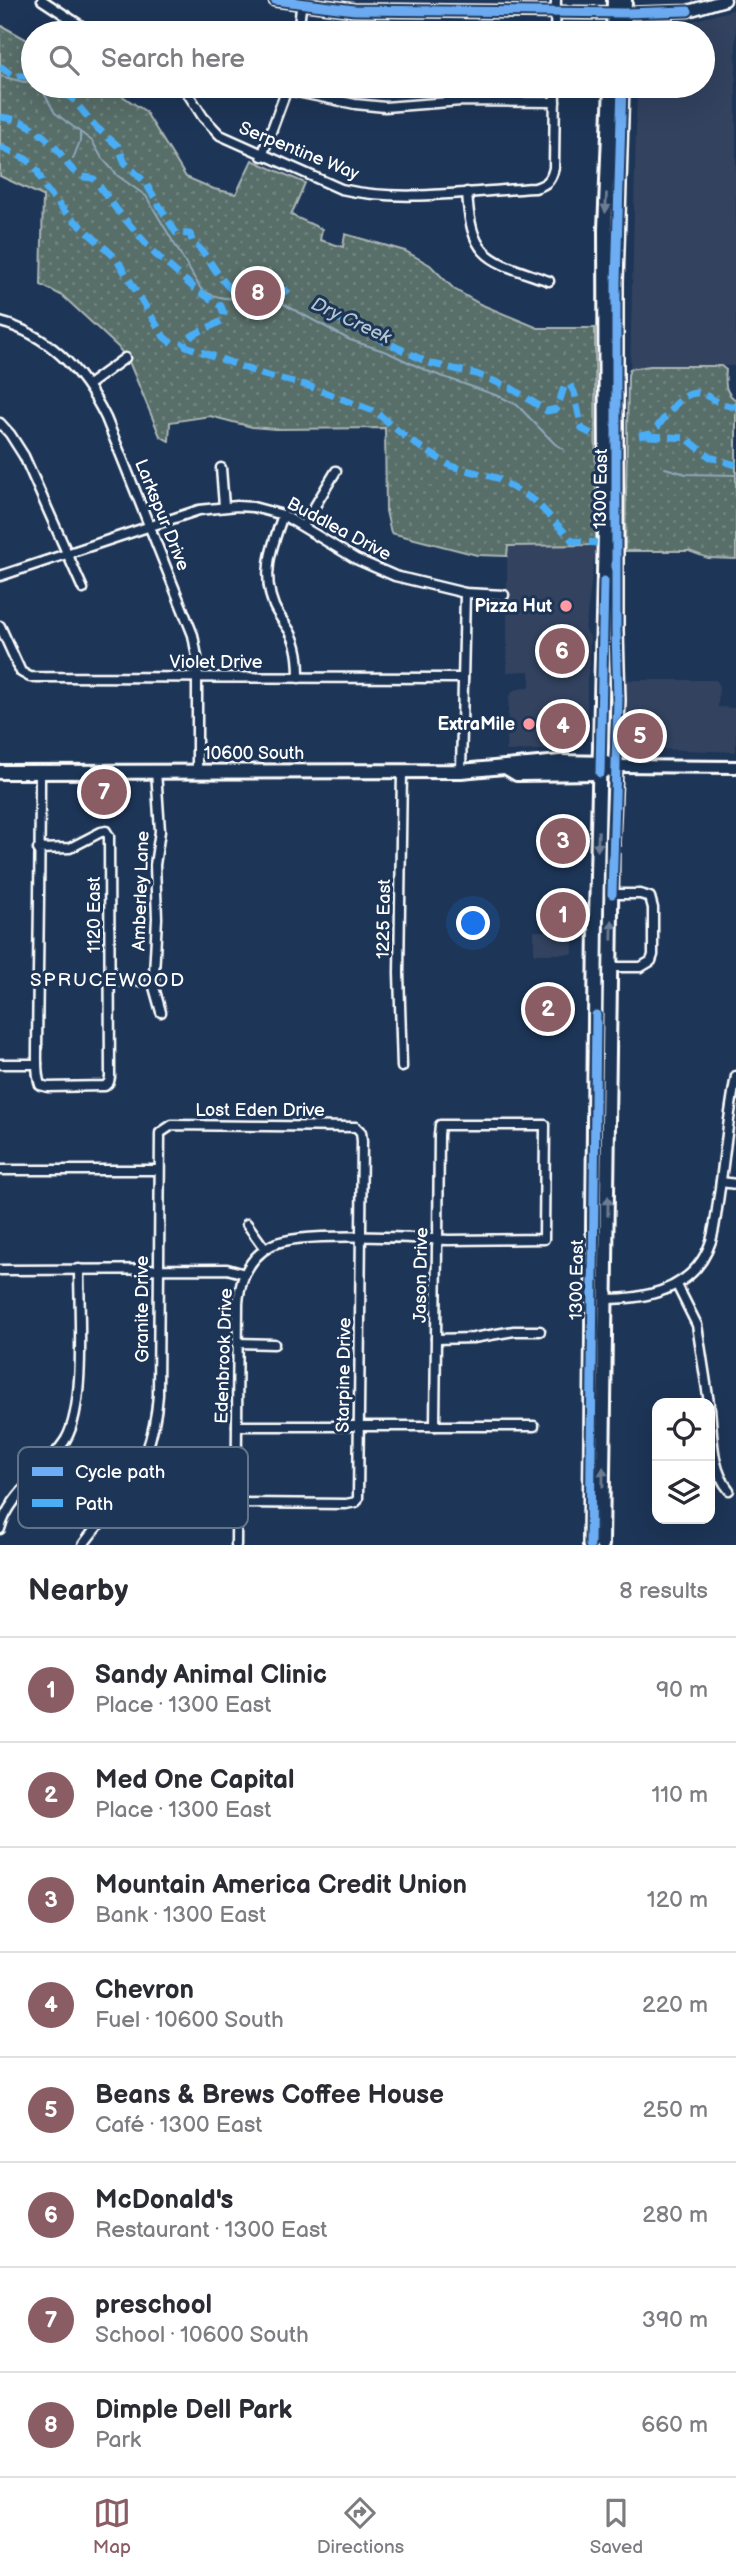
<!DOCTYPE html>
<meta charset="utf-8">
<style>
body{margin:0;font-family:"Balsamiq Sans",sans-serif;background:#f2f2f3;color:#2b2b33}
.controls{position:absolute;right:21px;bottom:21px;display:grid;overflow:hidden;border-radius:14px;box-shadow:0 7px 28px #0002}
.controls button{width:63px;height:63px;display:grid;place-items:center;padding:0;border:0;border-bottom:2px solid #e1e1e2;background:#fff;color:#2b2b33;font:35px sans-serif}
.you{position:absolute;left:474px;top:924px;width:24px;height:24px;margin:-18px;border:5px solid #fff;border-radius:50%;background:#1a73e8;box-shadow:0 0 0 10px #1a73e833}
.badge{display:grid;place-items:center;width:46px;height:46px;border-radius:50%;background:#8a5d65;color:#fff;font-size:23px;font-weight:700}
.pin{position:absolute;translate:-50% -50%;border:4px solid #fff;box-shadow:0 2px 7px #0006}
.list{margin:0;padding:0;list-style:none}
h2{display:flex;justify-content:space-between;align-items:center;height:91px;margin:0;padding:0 28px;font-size:30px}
h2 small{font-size:23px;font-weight:400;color:#7c7c81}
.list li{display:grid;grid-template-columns:46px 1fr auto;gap:21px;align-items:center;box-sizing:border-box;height:105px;padding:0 28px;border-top:2px solid #e1e1e2}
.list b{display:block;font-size:26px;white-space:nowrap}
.list p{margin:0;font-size:23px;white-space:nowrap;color:#7c7c81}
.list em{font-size:23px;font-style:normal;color:#7c7c81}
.icon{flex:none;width:38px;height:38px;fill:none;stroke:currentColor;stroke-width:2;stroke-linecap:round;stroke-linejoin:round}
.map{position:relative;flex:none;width:736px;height:1545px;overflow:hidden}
.search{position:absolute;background:#fff;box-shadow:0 7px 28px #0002;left:21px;right:21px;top:21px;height:77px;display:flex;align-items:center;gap:18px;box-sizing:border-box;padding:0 24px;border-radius:38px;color:#7c7c81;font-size:26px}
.sheet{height:931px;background:#fff}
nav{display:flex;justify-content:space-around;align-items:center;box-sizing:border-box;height:98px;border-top:2px solid #e1e1e2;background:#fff;font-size:19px;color:#7c7c81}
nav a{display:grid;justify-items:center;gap:4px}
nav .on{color:#8a5d65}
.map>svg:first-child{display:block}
.built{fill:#33435e}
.green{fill:url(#green-dots);stroke:#acb6b4;stroke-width:2}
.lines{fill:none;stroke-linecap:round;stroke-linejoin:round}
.stream{stroke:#8ea8b8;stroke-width:2}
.minor-casing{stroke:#fff;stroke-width:13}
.tertiary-casing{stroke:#fff;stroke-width:15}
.secondary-casing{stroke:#fff;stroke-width:16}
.primary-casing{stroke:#fff;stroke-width:18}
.minor{stroke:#1d3557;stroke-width:8}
.tertiary{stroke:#1d3557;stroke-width:10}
.secondary{stroke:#1d3557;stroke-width:10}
.primary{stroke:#1d3557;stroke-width:12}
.quiet{stroke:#49aef6;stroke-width:7;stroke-dasharray:14 7;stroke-linecap:butt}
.cycleway-casing{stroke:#1d3557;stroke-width:13}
.cycleway{stroke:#6dadf4;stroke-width:9}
.oneway{fill:#6c7c92}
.poi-dot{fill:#ff9aa2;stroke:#1d3557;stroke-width:2.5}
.labels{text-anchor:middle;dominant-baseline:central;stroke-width:6;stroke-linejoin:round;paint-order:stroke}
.street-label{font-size:18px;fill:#fff;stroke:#1d3557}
.poi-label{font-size:18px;font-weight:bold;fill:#fff;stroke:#1d3557;text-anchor:end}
.water-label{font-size:19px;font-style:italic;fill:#b3c5cf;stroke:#1d3557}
.neighbourhood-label{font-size:19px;letter-spacing:2px;fill:#fff;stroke:#1d3557}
.key{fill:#1d3557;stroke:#617289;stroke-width:2}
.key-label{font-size:19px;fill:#fff}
</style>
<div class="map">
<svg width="736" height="1545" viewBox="0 0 736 1545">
<defs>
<pattern id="green-dots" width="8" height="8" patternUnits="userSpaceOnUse" patternTransform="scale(1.75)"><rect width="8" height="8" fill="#586e69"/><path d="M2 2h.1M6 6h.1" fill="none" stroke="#718480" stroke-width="1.8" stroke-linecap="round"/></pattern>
</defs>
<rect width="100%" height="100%" fill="#1d3557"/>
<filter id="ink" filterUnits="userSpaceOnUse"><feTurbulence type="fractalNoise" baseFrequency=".0143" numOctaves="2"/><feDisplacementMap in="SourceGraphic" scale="14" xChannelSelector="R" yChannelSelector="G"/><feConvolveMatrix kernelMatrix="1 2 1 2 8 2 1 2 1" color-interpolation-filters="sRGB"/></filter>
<g filter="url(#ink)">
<g class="built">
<polygon points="736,9 736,366 650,366 630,369 637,86 703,86 703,33 638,33 638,24 685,23"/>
<polygon points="596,545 585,631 590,636 590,663 587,678 587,716 582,721 582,746 577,749 506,751 509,696 514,690 529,687 530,684 529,671 507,672 507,546"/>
<polygon points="625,680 716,680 719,684 718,707 736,708 736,752 632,748 627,744 625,739"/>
<polygon points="549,928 558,928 558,932 573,932 573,954 534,954 534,931 549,931"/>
</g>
<g class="green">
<polygon points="2,26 33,43 33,86 107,86 145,111 186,177 214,189 236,194 252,160 305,183 291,215 322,229 320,240 343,247 345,234 405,251 430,265 454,289 480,304 538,328 595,328 596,545 508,546 507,556 477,555 391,533 386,511 385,428 276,429 252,427 210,416 170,422 169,441 160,436 130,364 118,347 63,296 41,285 43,196 0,176 0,29"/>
<path d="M650 366H721L726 370C725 383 724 392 736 400V559L708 558 689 551H625L628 375 630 369Z"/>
</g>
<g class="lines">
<g class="stream">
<polyline points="0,76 24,82 33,81"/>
<path d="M40 86 55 113 92 141 102 158 118 176 146 196 201 289C223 305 251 295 276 300L350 340 387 352 427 371 501 397 517 405 555 444 563 449"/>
<polyline points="73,159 80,141 80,133"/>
<polyline points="665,468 686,474 736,475"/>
</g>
<g class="minor-casing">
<g id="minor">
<polyline points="42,0 92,33"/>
<polyline points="298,33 302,0"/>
<polyline points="555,33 556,0"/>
<path d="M183 86 203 117 220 135 341 189C401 203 473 191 535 188 548 184 551 180 554 168L555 86"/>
<polyline points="287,90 355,104 385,107 461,101 555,102"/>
<polyline points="262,156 288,86"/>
<path d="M467 192C471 261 489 260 549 281"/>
<path d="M0 322C50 335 84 373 106 418L193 635 197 657V771"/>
<polyline points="88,385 125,358"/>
<polyline points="0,423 10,434 24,456 83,589"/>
<polyline points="221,468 224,506"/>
<path d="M283 515C272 546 261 574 274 606 278 615 284 622 289 630 298 645 299 661 299 678"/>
<polyline points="303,526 336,471"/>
<polyline points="0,576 199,510 237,506 253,507 283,515 356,559 395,576 465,593 504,595"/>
<polyline points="0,626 21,672 30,677 463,678"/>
<polyline points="156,771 160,831 155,865 157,918 154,974 154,987 161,1012"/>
<polyline points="461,771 465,593"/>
<path d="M38 849 70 848 101 832 106 831 109 836 110 1077 109 1082 105 1086 48 1087 40 1085C36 1074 37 1061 37 1049 38 957 40 864 40 771"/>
<polyline points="611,967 641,967 651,961 653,955 653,908 650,897 640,894 612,894"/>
<polyline points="110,981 140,981"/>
<polyline points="0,1064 37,1064"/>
<polyline points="402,1067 399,973 402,771"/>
<polyline points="0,1170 158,1170"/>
<polyline points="721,1182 736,1184"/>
<polyline points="247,1224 265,1249"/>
<polyline points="0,1270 227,1269 245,1274"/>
<polyline points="677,1285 697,1325 709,1403"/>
<path d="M606 1299C649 1299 696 1288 711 1241 716 1224 717 1206 720 1188 725 1151 729 1113 736 1076"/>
<polyline points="436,1339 473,1338 514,1331 540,1331"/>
<polyline points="238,1343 274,1344"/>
<path d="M710 1409C713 1436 711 1469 729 1490"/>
<polyline points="237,1426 534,1426"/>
<polyline points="132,1484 146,1494"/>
<path d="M0 1529C8 1496 48 1468 66 1439 86 1405 79 1312 79 1269"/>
<path d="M83 1545C93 1530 107 1516 118 1502 144 1470 155 1435 158 1395L160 1133 172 1125 356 1127 361 1132 362 1141 358 1498 356 1502 346 1504 236 1503"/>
<path d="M236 1545 238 1303C240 1279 249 1257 272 1245 298 1231 415 1238 449 1240L544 1239 545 1125H440L439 1135 438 1239 437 1247 435 1426"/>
</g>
</g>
<g class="tertiary-casing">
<polyline id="tertiary" points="625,13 688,11 725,0"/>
</g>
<g class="secondary-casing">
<g id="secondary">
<polyline points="275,0 354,10 621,13"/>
<polyline points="616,766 736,767"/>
</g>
</g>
<g class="primary-casing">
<g id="primary">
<polyline points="613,33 614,0"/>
<polyline points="624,33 625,0"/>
<polyline points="507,768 517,774 600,773 606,770"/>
<polyline points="0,772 461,771 560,762 606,763"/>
<polyline points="590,1545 596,917 606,488 605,229 611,86"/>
<polyline points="602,1545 612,841 618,700 616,631 616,282 622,86"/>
</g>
</g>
<use href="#minor" class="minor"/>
<use href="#tertiary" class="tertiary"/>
<use href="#secondary" class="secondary"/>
<use href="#primary" class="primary"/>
<g class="quiet">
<polyline points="0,66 13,76 33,76"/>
<path d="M44 86 71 97 96 127 118 146 125 163 145 182 176 233 190 234 193 244C208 249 222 293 244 296L253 291 280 295 291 287"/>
<path d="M0 117C26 120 34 127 53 145 63 154 69 173 84 177 87 178 91 177 94 179L117 210 155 254 193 287 221 306 224 314 223 320C211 328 194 331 184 343L186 346 264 375 306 385 376 412 409 440 451 466 497 478 535 501 573 541 597 543"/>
<polyline points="0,147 28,160 37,170 45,188 65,212 116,258 164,337 176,347"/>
<polyline points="335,317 429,363 476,374 511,388 547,411 557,409 564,387 570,385 574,392 582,429 592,434"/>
<path d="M639 436 651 434C665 421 682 384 705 395 715 400 724 407 736 406"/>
<polyline points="648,436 686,438 710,457 736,465"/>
</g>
<g class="cycleway-casing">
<g id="cycleway">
<polyline points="275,0 354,10 625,13 688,11"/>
<polyline points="600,773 604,581"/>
<polyline points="612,894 618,700 616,631 616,282 622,86"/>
<polyline points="590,1545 596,1015"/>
</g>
</g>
<use href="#cycleway" class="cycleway"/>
</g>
<defs><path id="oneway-solid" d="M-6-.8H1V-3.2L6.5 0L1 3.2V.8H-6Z" transform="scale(1.75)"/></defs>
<g class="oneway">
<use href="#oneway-solid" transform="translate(606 203) rotate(93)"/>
<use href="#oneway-solid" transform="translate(598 841) rotate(92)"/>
<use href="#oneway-solid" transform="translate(612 930) rotate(-89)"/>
<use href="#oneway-solid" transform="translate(608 1206) rotate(-89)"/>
<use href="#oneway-solid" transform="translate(603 1477) rotate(-89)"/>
</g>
</g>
<g class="poi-dot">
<circle cx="566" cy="606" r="7"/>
<circle cx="529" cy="724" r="7"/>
</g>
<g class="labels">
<g class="street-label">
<text transform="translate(299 151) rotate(22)">Serpentine Way</text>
<text transform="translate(601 489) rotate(-89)">1300 East</text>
<text transform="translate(162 515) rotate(68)">Larkspur Drive</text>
<text transform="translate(339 529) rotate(28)">Buddlea Drive</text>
<text x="216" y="662">Violet Drive</text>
<text x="254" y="753">10600 South</text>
<text transform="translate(141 891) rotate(-88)">Amberley Lane</text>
<text transform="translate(94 915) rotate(-90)">1120 East</text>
<text transform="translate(384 919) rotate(-89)">1225 East</text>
<text x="260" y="1110">Lost Eden Drive</text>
<text transform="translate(421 1275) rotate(-89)">Jason Drive</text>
<text transform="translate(577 1280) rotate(-89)">1300 East</text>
<text transform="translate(142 1309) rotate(-90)">Granite Drive</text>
<text transform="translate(224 1356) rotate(-88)">Edenbrook Drive</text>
<text transform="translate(344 1375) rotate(-89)">Starpine Drive</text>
</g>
<g class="poi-label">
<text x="552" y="606">Pizza Hut</text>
<text x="515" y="724">ExtraMile</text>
</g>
<g class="water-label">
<text transform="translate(351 321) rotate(25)">Dry Creek</text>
</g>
<g class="neighbourhood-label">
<text x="108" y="980">SPRUCEWOOD</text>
</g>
</g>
<rect x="18" y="1447" width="230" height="81" rx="10" class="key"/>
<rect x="32" y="1467" width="31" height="9" fill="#6dadf4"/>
<rect x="32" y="1499" width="31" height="8" fill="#49aef6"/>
<g class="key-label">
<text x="75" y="1478">Cycle path</text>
<text x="75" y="1510">Path</text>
</g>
</svg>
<div class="controls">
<button><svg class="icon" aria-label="locate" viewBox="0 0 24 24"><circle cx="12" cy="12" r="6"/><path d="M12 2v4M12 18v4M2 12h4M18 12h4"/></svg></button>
<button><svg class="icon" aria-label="layers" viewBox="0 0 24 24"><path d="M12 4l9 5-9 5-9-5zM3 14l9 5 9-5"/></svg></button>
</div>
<div class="you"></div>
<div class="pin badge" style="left:563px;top:915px">1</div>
<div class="pin badge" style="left:548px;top:1009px">2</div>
<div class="pin badge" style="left:563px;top:841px">3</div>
<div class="pin badge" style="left:563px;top:726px">4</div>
<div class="pin badge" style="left:640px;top:736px">5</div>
<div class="pin badge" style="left:562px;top:651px">6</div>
<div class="pin badge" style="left:104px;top:792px">7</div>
<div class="pin badge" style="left:258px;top:293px">8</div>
<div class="search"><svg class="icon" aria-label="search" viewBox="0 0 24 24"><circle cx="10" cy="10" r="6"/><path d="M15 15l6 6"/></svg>Search here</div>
</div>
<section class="sheet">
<h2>Nearby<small>8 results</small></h2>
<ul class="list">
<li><span class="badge">1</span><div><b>Sandy Animal Clinic</b><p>Place · 1300 East</p></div><em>90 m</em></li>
<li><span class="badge">2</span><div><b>Med One Capital</b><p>Place · 1300 East</p></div><em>110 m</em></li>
<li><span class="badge">3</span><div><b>Mountain America Credit Union</b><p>Bank · 1300 East</p></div><em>120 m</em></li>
<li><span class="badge">4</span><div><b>Chevron</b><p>Fuel · 10600 South</p></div><em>220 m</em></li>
<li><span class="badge">5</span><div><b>Beans &amp; Brews Coffee House</b><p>Café · 1300 East</p></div><em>250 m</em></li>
<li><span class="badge">6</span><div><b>McDonald's</b><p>Restaurant · 1300 East</p></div><em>280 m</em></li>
<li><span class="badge">7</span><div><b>preschool</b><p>School · 10600 South</p></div><em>390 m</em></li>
<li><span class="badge">8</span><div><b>Dimple Dell Park</b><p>Park</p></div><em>660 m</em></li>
</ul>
</section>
<nav>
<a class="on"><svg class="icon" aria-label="map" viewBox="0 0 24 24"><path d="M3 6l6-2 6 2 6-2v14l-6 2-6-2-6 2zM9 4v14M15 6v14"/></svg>Map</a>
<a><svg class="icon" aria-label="directions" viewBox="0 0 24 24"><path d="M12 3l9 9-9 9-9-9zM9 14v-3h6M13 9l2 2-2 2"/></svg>Directions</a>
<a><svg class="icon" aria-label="saved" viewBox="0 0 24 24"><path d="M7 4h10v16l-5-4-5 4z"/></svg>Saved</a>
</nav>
